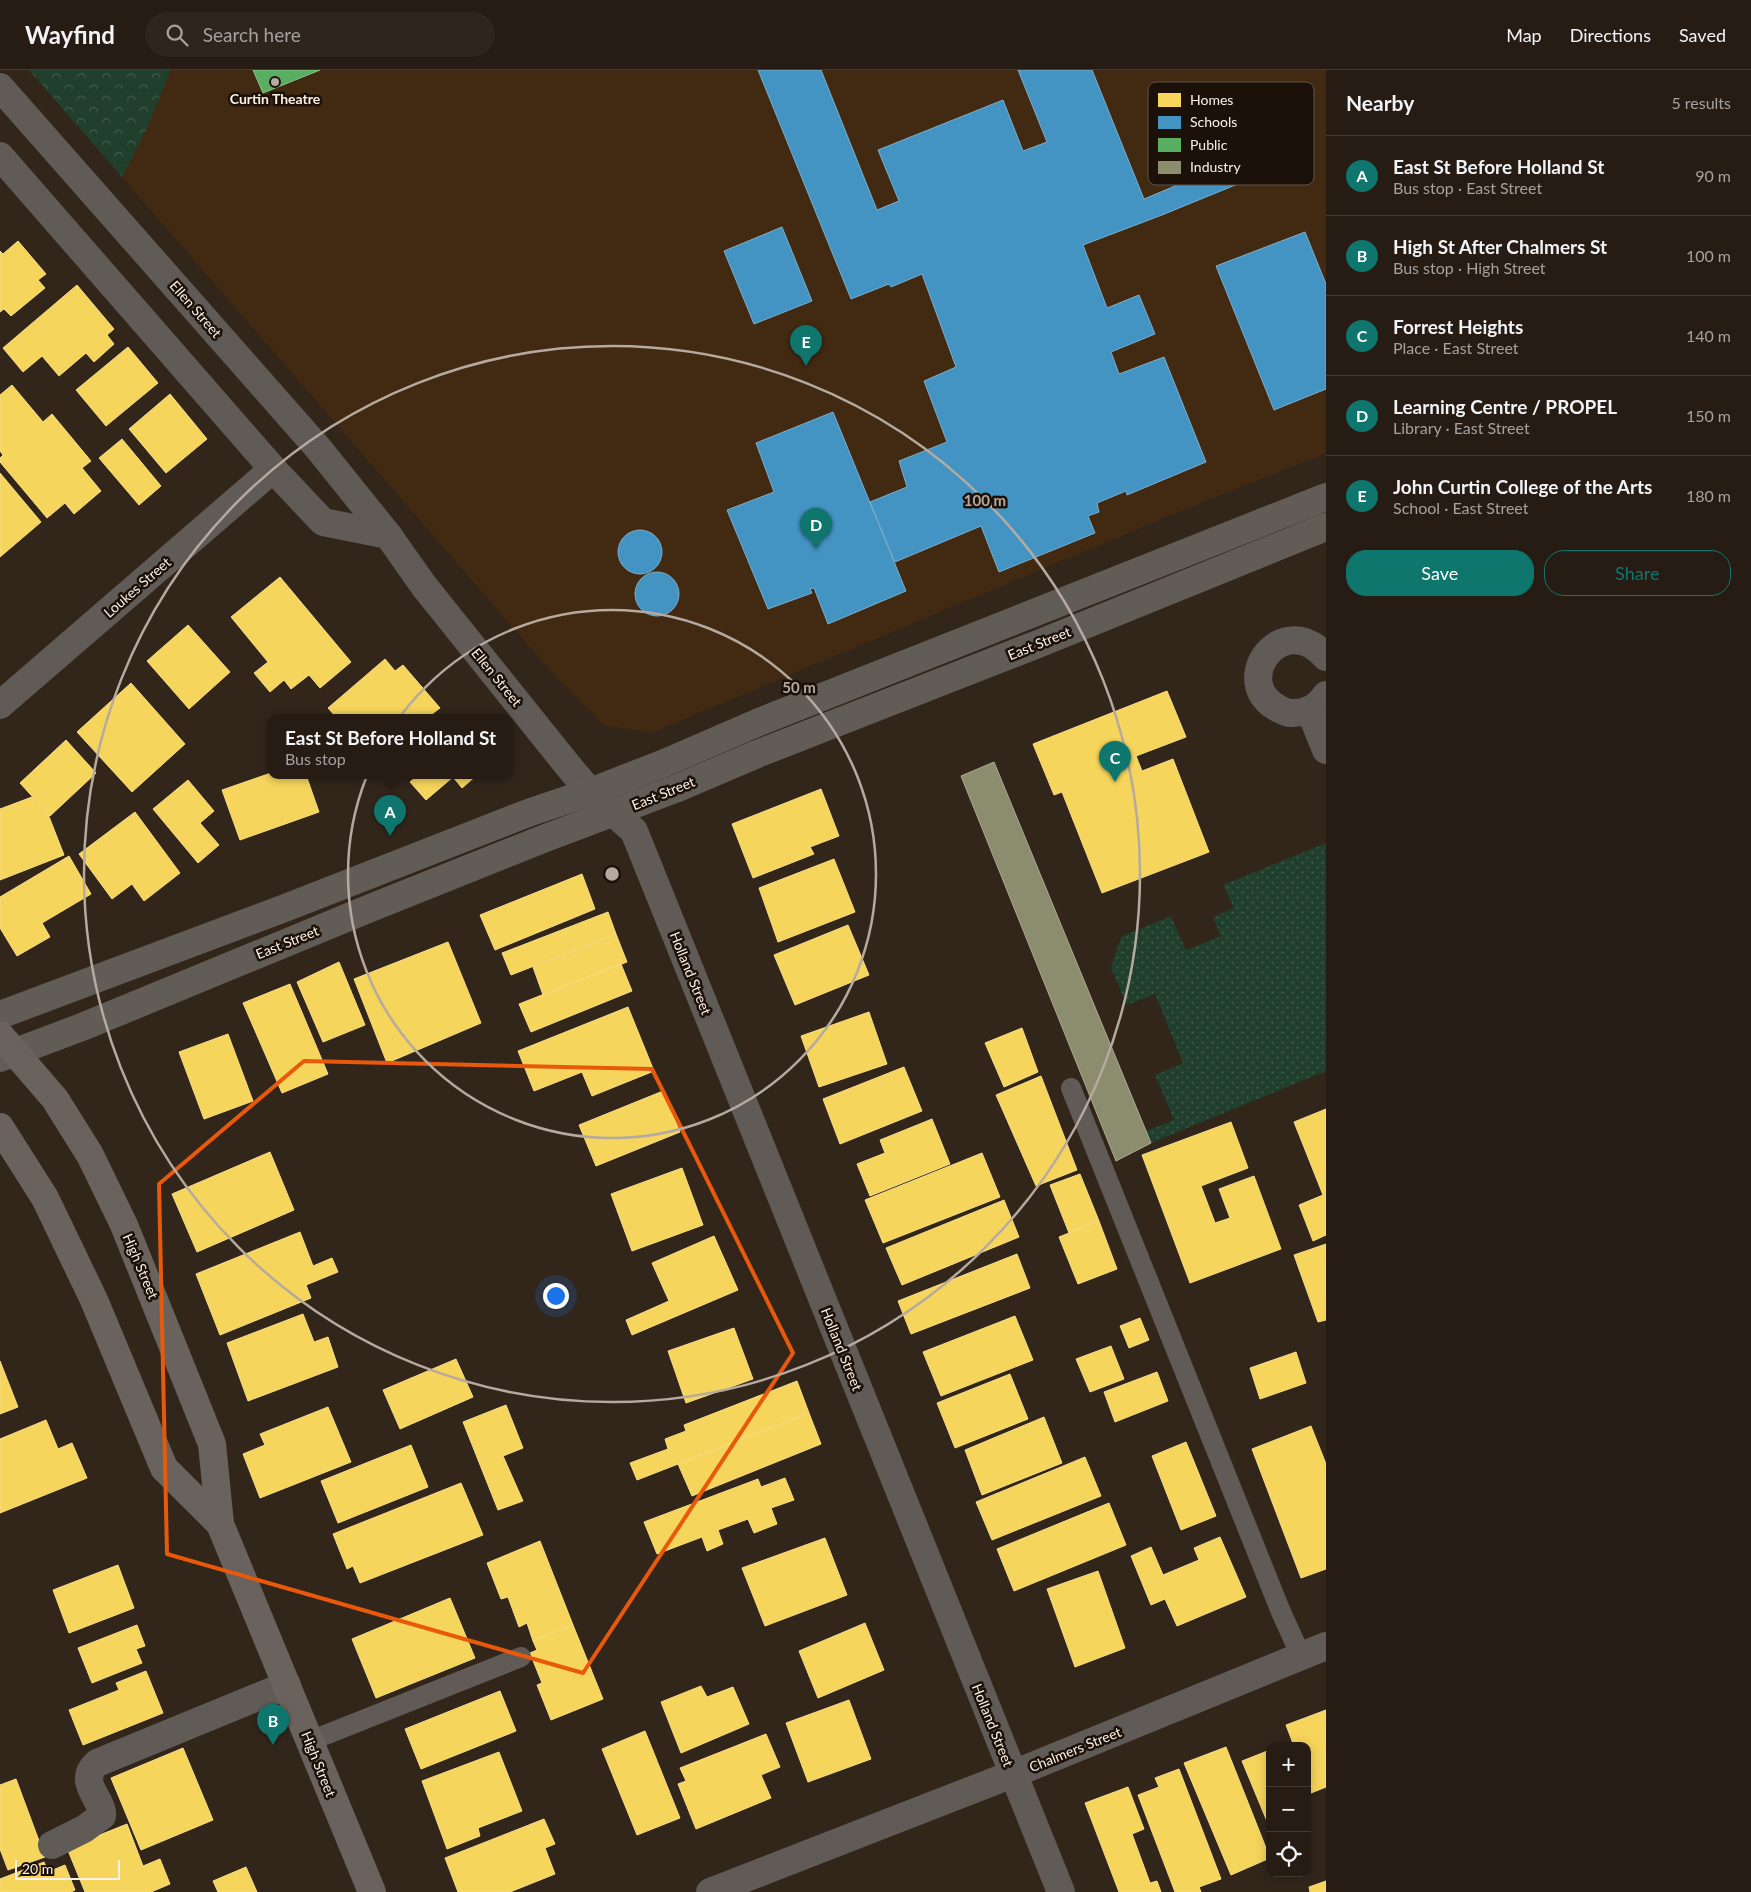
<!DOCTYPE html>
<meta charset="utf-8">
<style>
body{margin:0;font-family:Lato,sans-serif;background:#2e251d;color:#f1f3f6}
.controls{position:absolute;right:15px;bottom:15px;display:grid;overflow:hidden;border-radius:10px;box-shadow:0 2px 12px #0003}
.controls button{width:45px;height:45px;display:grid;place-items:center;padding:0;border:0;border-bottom:1px solid #423a34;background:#261c14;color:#f1f3f6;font:25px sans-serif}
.scale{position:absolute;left:15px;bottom:12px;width:105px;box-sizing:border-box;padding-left:5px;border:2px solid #fdf1e7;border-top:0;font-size:14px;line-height:18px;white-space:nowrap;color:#fdf1e7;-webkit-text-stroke:4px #1b1109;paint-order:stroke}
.you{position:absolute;left:555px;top:1225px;width:18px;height:18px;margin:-12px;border:4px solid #fff;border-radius:50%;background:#1a73e8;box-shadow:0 0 0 8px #1a73e833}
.badge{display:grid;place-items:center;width:32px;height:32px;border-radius:50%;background:#0f766e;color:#fff;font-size:16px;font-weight:700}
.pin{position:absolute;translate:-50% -41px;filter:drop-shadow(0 1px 2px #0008)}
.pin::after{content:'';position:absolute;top:26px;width:18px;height:15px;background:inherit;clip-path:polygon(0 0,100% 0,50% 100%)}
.popup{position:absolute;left:268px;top:644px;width:245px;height:65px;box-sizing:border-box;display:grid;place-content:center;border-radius:10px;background:#261c14;filter:drop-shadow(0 1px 4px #0005);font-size:16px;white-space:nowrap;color:#a4a1a0}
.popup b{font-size:19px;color:#f1f3f6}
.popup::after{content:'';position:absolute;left:50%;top:100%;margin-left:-10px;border:10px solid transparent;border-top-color:#261c14}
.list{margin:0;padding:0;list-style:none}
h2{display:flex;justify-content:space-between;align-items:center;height:65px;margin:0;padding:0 20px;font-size:21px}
h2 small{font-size:16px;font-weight:400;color:#a4a1a0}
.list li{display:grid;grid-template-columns:32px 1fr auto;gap:15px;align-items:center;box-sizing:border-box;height:80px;padding:0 20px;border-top:1px solid #423a34}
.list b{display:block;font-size:19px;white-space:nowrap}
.list p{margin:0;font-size:16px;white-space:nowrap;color:#a4a1a0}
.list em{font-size:16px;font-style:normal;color:#a4a1a0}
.actions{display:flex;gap:10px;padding:15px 20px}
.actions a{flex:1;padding:11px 0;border:1px solid #0f766e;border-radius:20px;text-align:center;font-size:18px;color:#0f766e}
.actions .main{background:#0f766e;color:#fff}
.icon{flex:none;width:28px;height:28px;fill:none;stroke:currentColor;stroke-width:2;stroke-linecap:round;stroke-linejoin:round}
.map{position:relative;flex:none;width:1326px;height:1822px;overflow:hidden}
header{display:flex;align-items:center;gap:30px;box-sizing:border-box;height:70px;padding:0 25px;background:#261c14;border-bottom:1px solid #423a34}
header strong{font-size:24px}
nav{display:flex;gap:28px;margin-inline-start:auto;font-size:18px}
.search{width:350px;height:45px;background:#2e251d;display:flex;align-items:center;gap:12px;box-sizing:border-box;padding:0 18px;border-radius:28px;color:#a4a1a0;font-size:19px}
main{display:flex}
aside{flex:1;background:#261c14}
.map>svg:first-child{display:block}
.built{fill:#422911}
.grass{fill:url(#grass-dots)}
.forest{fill:url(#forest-crowns)}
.homes{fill:#f6d55c;stroke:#f8dd86}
.schools{fill:#4393c3;stroke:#7bafce}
.public{fill:#5aae61;stroke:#8bc289}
.industry{fill:#8c8c6e;stroke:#aeaa92}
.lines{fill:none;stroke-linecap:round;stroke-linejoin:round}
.lane{stroke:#605b57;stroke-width:20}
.street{stroke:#605b57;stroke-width:28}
.secondary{stroke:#625c56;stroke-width:28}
.primary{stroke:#69625d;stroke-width:28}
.marked{fill:none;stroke:#e8590c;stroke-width:4;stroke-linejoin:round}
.ring{fill:none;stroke:#b6aaa0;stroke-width:2.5}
.poi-dot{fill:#b6aaa0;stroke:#1b1109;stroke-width:2}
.labels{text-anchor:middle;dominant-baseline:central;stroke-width:5;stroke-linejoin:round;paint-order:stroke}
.poi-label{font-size:14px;font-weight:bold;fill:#fdf1e7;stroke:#1b1109}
.street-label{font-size:14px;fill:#fdf1e7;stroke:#1b1109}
.key{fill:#1b1109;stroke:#5f544c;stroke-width:1}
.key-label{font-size:14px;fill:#fdf1e7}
.centre{fill:#b6aaa0;stroke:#1b1109;stroke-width:2.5}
.ring-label{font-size:15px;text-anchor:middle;font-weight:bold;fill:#b6aaa0;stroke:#1b1109;stroke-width:5;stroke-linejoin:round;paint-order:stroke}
</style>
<header>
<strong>Wayfind</strong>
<div class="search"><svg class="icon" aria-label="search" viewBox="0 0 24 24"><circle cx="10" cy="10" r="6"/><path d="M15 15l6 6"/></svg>Search here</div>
<nav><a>Map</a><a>Directions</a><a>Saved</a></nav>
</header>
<main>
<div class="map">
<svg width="1326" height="1822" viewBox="0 0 1326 1822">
<defs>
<pattern id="grass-dots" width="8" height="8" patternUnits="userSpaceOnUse" patternTransform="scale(1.25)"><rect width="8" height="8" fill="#203f2c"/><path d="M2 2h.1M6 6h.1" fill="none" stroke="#415b4b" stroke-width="1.8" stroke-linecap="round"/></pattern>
<pattern id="forest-crowns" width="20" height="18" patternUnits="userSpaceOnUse" patternTransform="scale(1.25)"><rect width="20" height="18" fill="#203f2c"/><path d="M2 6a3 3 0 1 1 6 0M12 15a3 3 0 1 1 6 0" fill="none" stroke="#415b4b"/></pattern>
</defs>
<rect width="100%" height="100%" fill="#32261b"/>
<polygon class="built" points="29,0 1326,0 1326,383 1176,443 651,663 604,655 547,597"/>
<polygon class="grass" points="1326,773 1326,1001 1151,1073 1146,1061 1174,1050 1155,1005 1183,993 1155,924 1127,935 1111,898 1121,867 1171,846 1186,880 1221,866 1213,847 1234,838 1223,815"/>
<polygon class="forest" points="29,0 171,0 147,58 122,107"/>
<g class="homes">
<polygon points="18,171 46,204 38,210 45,218 11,246 4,239 0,242 0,181 3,184"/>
<polygon points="77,215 114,259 107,265 114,274 94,292 86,283 59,306 42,286 23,302 3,278"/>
<polygon points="128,277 158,313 106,356 76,320"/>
<polygon points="12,315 43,352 52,344 91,391 82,398 101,421 74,444 65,433 47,448 0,392 0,388 3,385 0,381 0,325"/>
<polygon points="170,324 207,369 166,403 129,359"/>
<polygon points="122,369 161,416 139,435 99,388"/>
<polygon points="0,403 41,452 0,487"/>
<polygon points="280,507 351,592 320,618 309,605 291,619 284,610 270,622 254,603 268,592 231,547"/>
<polygon points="188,555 230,602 189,639 147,591"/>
<polygon points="385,589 395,601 403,595 440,638 428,647 336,647 328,638"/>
<polygon points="131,613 185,674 132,722 77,662"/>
<polygon points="1167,621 1186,667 1136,686 1142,701 1173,689 1209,782 1102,823 1062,722 1054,725 1033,674"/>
<polygon points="66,670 96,703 50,746 20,713"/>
<polygon points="271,703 271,705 306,705 319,742 240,770 222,720"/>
<polygon points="414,705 477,705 462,718 453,707 426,730 410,712 416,707"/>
<polygon points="188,710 214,741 200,753 219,775 198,793 153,739"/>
<polygon points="821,719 839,766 810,777 814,784 753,808 732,754"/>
<polygon points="32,727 48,744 64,785 0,810 0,739"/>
<polygon points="135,742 180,803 144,831 132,814 112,829 79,784"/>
<polygon points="69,786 91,824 42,853 50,867 17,886 0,858 0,827"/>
<polygon points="834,789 855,842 778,872 759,818"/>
<polygon points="582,804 595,839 495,880 480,845"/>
<polygon points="608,842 616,864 511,905 502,883"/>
<polygon points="848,855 869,905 795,935 774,885"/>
<polygon points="616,864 627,892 543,925 533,897"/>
<polygon points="448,872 481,953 387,993 354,909"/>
<polygon points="339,892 365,955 323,972 297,912"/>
<polygon points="621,894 632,921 531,962 519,934"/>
<polygon points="290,914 328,1004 282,1023 243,933"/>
<polygon points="628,937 654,1001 592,1026 582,1002 534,1021 518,981"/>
<polygon points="869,942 887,994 819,1017 801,966"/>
<polygon points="1022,958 1038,1002 1004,1017 985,973"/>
<polygon points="228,964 253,1031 204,1049 179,982"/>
<polygon points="904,997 922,1041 840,1074 823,1029"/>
<polygon points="1041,1006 1077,1100 1036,1116 996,1025"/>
<polygon points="663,1021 680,1062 596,1096 579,1055"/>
<polygon points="1326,1039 1326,1165 1313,1171 1299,1135 1323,1125 1294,1052"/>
<polygon points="932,1049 950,1094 870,1126 857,1094 885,1083 880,1070"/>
<polygon points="1231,1052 1248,1098 1201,1116 1215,1153 1230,1148 1219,1119 1254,1106 1281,1179 1190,1213 1142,1085"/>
<polygon points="270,1082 294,1140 197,1182 172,1124"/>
<polygon points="982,1083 1000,1127 883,1173 865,1130"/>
<polygon points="682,1098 703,1155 632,1181 611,1124"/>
<polygon points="1080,1104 1099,1151 1069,1163 1050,1115"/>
<polygon points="1004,1130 1019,1167 902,1215 886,1178"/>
<polygon points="1099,1151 1117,1199 1078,1214 1059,1167"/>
<polygon points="300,1162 313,1196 332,1188 338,1202 306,1215 311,1228 220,1265 196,1204"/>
<polygon points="714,1166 738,1220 632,1265 626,1250 669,1231 652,1193"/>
<polygon points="1326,1174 1326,1250 1318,1252 1294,1185"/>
<polygon points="1017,1184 1030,1218 911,1264 898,1231"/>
<polygon points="303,1244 314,1272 328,1267 338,1297 248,1331 227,1273"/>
<polygon points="1015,1246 1033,1290 941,1326 923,1282"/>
<polygon points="1140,1248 1149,1270 1129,1278 1120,1256"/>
<polygon points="734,1258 753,1309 686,1333 668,1281"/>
<polygon points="1111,1276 1124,1309 1090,1322 1076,1289"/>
<polygon points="1296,1282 1306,1313 1260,1329 1250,1298"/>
<polygon points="456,1289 473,1327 400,1359 383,1320"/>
<polygon points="0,1291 18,1337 0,1344"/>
<polygon points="1157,1302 1168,1331 1115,1352 1104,1322"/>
<polygon points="1010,1304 1028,1349 955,1378 937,1333"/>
<polygon points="797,1311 809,1343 637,1410 630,1393 668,1379 665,1369 686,1361 684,1355"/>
<polygon points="506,1335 523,1378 503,1386 523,1431 498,1440 463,1352"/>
<polygon points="328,1337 351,1392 260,1428 243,1384 265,1375 260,1364"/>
<polygon points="809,1343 821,1374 692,1426 678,1394"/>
<polygon points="1044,1347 1062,1393 982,1425 965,1380"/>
<polygon points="46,1350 58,1379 72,1373 87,1408 0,1443 0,1369"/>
<polygon points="1311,1356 1326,1394 1326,1499 1301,1508 1252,1379"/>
<polygon points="1186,1372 1216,1446 1181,1460 1152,1386"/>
<polygon points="411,1375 428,1417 338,1453 321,1411"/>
<polygon points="1085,1387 1101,1426 992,1470 976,1432"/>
<polygon points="785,1408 794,1430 771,1438 777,1454 754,1463 748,1449 718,1460 723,1474 707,1481 702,1467 657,1484 644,1452 758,1409 761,1417"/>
<polygon points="461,1413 483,1465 360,1513 353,1496 347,1499 333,1464"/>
<polygon points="1109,1433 1126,1475 1014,1521 997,1479"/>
<polygon points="1220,1467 1246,1527 1177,1556 1165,1529 1151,1535 1131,1486 1151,1477 1163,1505 1199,1490 1194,1478"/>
<polygon points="825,1468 847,1525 765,1556 742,1498"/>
<polygon points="540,1471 573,1555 533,1571 527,1553 519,1557 508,1527 501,1529 487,1493"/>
<polygon points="118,1495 134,1538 69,1563 53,1520"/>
<polygon points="1098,1501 1125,1578 1075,1597 1047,1519"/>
<polygon points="450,1528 475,1588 376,1628 352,1569"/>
<polygon points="865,1553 884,1600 818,1628 799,1581"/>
<polygon points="137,1555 145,1576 136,1579 142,1593 92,1613 78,1578"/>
<polygon points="573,1555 603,1629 551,1650 537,1615 542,1613 530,1583 537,1580 533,1571"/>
<polygon points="146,1601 163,1643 83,1675 69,1640 119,1620 116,1613"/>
<polygon points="701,1616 707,1627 733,1617 749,1654 681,1683 661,1632"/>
<polygon points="500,1621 516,1661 421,1699 405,1659"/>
<polygon points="849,1630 871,1689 808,1712 786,1653"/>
<polygon points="1326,1640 1326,1717 1311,1723 1307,1712 1307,1676 1294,1676 1286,1655"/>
<polygon points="645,1661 680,1748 637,1765 602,1679"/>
<polygon points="766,1664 780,1697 761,1705 771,1728 696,1759 678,1714 686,1711 680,1698"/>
<polygon points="1226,1677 1270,1788 1231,1805 1184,1693"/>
<polygon points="183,1678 213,1750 141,1780 111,1708"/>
<polygon points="1270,1680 1270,1756 1269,1756 1242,1691"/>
<polygon points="499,1682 522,1741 478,1758 480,1766 447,1779 422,1711"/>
<polygon points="1179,1699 1221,1809 1199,1817 1201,1822 1175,1822 1138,1725 1159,1717 1155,1708"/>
<polygon points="16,1709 45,1787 8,1800 0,1779 0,1715"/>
<polygon points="1128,1717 1144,1759 1132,1764 1150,1813 1157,1811 1161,1822 1119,1822 1085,1733"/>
<polygon points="544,1749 555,1774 545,1778 555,1804 510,1822 458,1822 445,1788"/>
<polygon points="127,1754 143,1796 160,1789 170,1814 151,1822 85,1822 67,1778"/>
<polygon points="44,1792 48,1802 65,1795 75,1820 71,1822 0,1822 0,1809"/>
<polygon points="246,1797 257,1822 218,1822 213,1811"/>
<polygon points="1326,1811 1326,1822 1310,1822 1309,1817"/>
</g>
<g class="schools">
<polygon points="758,0 821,0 877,140 899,131 878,80 1003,30 1023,81 1047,72 1018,0 1092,0 1144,129 1175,116 1161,81 1273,36 1294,91 1162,145 1083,175 1107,238 1139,225 1155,264 1111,282 1119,304 1164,287 1206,392 1127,425 1126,421 1097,433 1099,442 1088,446 1095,463 999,502 981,456 895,492 870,432 907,417 899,391 947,372 924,311 956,297 922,204 891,217 889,214 851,229"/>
<polygon points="782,157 812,231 754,254 724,181"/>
<polygon points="1305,162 1326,214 1326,319 1274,340 1216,196"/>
<polygon points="833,342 906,521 828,554 814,518 810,519 812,523 768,539 727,440 774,422 756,373"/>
<circle cx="640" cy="482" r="22"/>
<circle cx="657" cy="524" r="22"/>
</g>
<polygon class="public" points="253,0 320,0 263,23"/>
<polygon class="industry" points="994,692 1151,1073 1116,1091 961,706"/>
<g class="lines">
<g class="lane">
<polyline points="1071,1018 1281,1542 1301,1586"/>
<polyline points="310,1671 521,1587"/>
</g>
<g class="street">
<polyline points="0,17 318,378 388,465 424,516 565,692 590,722 634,761 1061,1822"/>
<polyline points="0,86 273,399 323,452 388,465"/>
<path d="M1326 587C1285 540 1235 603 1270 633 1276 637 1282 642 1290 643 1306 644 1317 638 1326 625"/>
<polyline points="0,635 273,399"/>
<polyline points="1310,640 1326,680"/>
<path d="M52 1775 84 1759 102 1746C105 1731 75 1712 97 1693L287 1615"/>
<polyline points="710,1822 1013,1704 1326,1576"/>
</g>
<g class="secondary">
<polyline points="0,945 285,838 528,743 590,722 662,694 759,652 1326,427"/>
<polyline points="0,988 82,957 368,839 543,769 675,719 757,684 1038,574 1326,457"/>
</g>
<g class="primary">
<polyline points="0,965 55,1029 90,1085 124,1155 212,1374 220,1454 372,1822"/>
<polyline points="0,1057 45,1128 94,1230 164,1398 220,1454"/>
</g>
</g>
<path class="marked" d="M304 991 652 999 793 1283 583 1603 167 1484 159 1114Z"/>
<g class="ring">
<circle cx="612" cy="804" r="264"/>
<circle cx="612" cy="804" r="528"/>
</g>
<circle class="poi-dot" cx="275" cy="12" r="5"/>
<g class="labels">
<g class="poi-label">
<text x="275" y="28">Curtin Theatre</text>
</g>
<g class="street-label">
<text transform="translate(196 239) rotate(49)">Ellen Street</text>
<text transform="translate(137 517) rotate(-41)">Loukes Street</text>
<text transform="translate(1039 573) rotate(-22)">East Street</text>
<text transform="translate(497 607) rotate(51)">Ellen Street</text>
<text transform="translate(663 723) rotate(-22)">East Street</text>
<text transform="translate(287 872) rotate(-22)">East Street</text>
<text transform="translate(691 903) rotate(68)">Holland Street</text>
<text transform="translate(141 1196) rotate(67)">High Street</text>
<text transform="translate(842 1279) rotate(68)">Holland Street</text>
<text transform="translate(993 1655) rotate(68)">Holland Street</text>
<text transform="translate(1075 1679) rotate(-22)">Chalmers Street</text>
<text transform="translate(319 1694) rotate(68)">High Street</text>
</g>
</g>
<rect x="1148" y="12" width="166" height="103" rx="8" class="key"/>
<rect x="1158" y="23" width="23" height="14" fill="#f6d55c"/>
<rect x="1158" y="46" width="23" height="13" fill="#4393c3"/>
<rect x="1158" y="68" width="23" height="14" fill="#5aae61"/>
<rect x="1158" y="91" width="23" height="13" fill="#8c8c6e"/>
<g class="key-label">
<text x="1190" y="35">Homes</text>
<text x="1190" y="57">Schools</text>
<text x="1190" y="80">Public</text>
<text x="1190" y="102">Industry</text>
</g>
<circle cx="612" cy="804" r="8" class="centre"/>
<g class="ring-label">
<text x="985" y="436">100 m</text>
<text x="799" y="623">50 m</text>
</g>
</svg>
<div class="controls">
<button>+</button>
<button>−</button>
<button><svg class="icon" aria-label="locate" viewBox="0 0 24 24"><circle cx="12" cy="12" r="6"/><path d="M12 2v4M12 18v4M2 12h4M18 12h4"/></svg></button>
</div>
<div class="scale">20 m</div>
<div class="you"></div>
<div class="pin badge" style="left:390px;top:766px">A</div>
<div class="popup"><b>East St Before Holland St</b>Bus stop</div>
<div class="pin badge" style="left:273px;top:1675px">B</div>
<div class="pin badge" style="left:1115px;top:712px">C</div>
<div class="pin badge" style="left:816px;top:479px">D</div>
<div class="pin badge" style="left:806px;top:296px">E</div>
</div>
<aside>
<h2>Nearby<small>5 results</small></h2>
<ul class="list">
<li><span class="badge">A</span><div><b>East St Before Holland St</b><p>Bus stop · East Street</p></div><em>90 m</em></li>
<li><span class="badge">B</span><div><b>High St After Chalmers St</b><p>Bus stop · High Street</p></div><em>100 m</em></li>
<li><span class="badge">C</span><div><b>Forrest Heights</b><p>Place · East Street</p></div><em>140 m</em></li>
<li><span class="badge">D</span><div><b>Learning Centre / PROPEL</b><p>Library · East Street</p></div><em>150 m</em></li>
<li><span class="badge">E</span><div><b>John Curtin College of the Arts</b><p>School · East Street</p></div><em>180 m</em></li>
</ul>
<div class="actions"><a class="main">Save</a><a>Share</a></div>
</aside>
</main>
